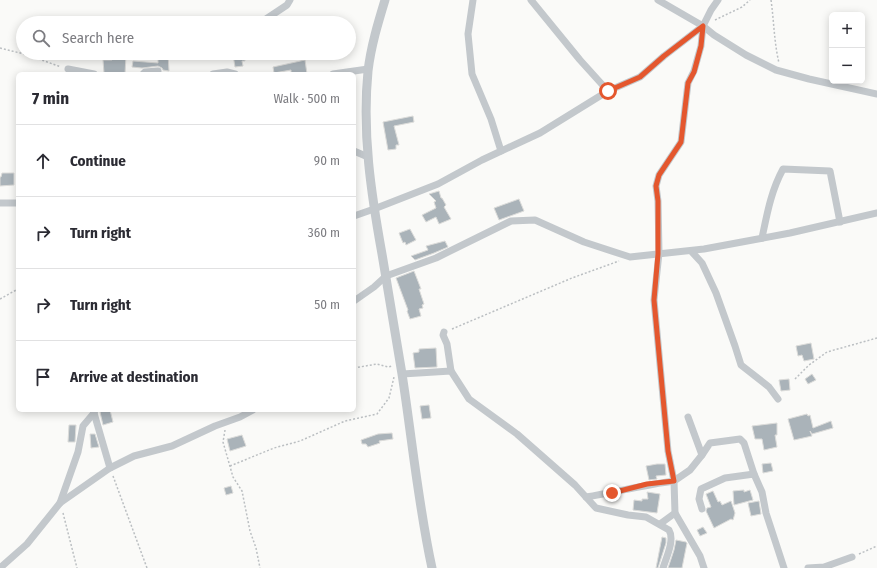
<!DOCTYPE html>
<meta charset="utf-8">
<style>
body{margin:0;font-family:"Fira Sans Condensed",sans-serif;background:#f2f2f3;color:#2b2b33}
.controls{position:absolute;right:12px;top:12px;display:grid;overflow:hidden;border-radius:6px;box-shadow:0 2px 10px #0003}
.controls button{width:36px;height:36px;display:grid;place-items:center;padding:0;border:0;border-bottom:1px solid #e1e1e2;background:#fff;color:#2b2b33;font:20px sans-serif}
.stop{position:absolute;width:12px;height:12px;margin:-9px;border:3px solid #e4572e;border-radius:50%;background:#fff}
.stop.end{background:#e4572e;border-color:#fff;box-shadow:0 1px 4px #0008}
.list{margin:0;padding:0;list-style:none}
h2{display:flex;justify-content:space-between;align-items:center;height:52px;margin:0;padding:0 16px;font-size:17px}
h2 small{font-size:13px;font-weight:400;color:#7c7c81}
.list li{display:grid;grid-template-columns:26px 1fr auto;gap:12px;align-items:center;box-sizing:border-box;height:72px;padding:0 16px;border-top:1px solid #e1e1e2}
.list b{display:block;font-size:15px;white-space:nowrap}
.list em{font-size:13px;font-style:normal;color:#7c7c81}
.icon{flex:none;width:22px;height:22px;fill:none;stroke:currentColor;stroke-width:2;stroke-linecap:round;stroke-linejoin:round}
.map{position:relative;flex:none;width:877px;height:568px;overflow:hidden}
.search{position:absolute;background:#fff;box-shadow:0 2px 10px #0003;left:16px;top:16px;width:340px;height:44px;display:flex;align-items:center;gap:10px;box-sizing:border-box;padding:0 14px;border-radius:22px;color:#7c7c81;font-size:15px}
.panel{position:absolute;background:#fff;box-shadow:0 2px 10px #0003;left:16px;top:72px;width:340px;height:340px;border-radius:6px}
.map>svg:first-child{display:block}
.building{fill:#aab3b9;stroke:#dcdcda}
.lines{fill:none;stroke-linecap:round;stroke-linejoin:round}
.path{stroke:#bbbfc2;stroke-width:1.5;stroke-dasharray:2 2;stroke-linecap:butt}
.minor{stroke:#c3c8cc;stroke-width:7}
.tertiary{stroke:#c3c8cc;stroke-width:9}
.route{stroke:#e4572e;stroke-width:5}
</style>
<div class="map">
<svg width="877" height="568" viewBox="0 0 877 568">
<rect width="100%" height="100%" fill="#fafaf8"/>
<g class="building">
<polygon points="112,53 126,55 125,74 104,73 103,60 112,60"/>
<polygon points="244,53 245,61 242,61 243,66 235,67 233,55"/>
<polygon points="158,54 168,54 169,71 163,70 162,68 158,66 142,68 132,67 133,61 158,63"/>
<polygon points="305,60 307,74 291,74 291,70 274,73 273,67"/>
<polygon points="413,116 414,122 394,126 399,145 396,145 396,149 388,150 383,122"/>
<polygon points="2,173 14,173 14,185 0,186 0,177 1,177"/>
<polygon points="439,191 441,198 442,198 446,205 444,207 451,219 439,224 436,217 426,222 422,215 436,208 434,202 436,201 429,194"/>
<polygon points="519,199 524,211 499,220 494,208"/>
<polygon points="410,229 416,240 406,245 405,242 403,243 399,233"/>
<polygon points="445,241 448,247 434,253 415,260 411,256 428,250 426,246"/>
<polygon points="414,271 421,289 419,289 424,304 422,305 423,308 419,309 421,316 410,319 407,311 408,310 396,278"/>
<polygon points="811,343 814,359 804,361 802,355 798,356 796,346"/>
<polygon points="436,348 437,367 415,368 413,353 419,352 419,349"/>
<polygon points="812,374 816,380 808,384 805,379"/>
<polygon points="789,379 790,390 781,391 779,380"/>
<polygon points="429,405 431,418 422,419 420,406"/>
<polygon points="106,410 110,410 113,422 103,425 100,412"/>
<polygon points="807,414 808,416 810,415 813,428 831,421 833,428 812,434 810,431 812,436 794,440 788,419"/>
<polygon points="777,423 777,435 775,435 777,447 764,450 762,439 755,439 752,426"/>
<polygon points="69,425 76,425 75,442 68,442"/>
<polygon points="392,433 393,439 379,441 380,443 368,447 366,444 362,444 361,440 378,434"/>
<polygon points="90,434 95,434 99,447 91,448"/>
<polygon points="242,435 246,446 230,451 227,439"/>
<polygon points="771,463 773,471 763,473 762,464"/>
<polygon points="657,464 665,464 666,475 656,476 657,479 649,480 646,466"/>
<polygon points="231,486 233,493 226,495 224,488"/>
<polygon points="744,490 744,492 750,490 753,500 734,505 733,491"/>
<polygon points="713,491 718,502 720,501 722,505 731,501 735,513 733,520 731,519 714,528 706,511 707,508 711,507 706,494"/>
<polygon points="647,492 660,494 657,513 633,510 634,500 642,501 642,499 648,499"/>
<polygon points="759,501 761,514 751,516 748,503"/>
<polygon points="703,527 707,533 700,536 697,530"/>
<polygon points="662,537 666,538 666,543 658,568 656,568"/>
<polygon points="676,540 686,542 687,543 682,568 668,568 674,550"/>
</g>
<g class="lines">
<g class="path">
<path d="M771 0C774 21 774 42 779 63"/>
<polyline points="715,20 742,7 750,0"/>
<polyline points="0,48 28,55 61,67"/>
<polyline points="0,299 18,289"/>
<polyline points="452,329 572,278 619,261"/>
<polyline points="354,368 377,364 388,367 392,366"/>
<polyline points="795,379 809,365 827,352 877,338"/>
<polyline points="225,430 223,442 233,477 242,491 250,531 256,548 260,568"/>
<polyline points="230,466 274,448 300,441 345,421 377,414 389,398 394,377"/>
<polyline points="113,476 147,568"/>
<polyline points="63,513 77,568"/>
<polyline points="859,554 877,546"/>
</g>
<g class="minor">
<polyline points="473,0 468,34 472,74 491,119 501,151"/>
<polyline points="531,0 580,60 608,91"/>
<polyline points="658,0 703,26 714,35 746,55 776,70 809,79 877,94"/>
<polyline points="260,23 287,5 290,0"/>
<polyline points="703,26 711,10 718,0"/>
<polyline points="68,69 94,74"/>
<polyline points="143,74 145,72 158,71"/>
<polyline points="213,74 227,72 235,74"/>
<polyline points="333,74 368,69"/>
<polyline points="354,151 368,157"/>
<polyline points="0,203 18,203"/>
<path d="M354 216 374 209 438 184 482 160 540 133 608 91 640 77 664 56 703 26 701 46 694 71 688 83 681 142 659 175 656 186 658 201 659 253 654 300 668 451 674 481C644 485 616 492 586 497"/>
<path d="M762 238C767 214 771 191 783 169L830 171 840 222"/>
<polyline points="691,251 702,263 716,293 735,346 741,365 769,387 778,399"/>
<polyline points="354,301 374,287 386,276 436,258 511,221 535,220 584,242 630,257 704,249 790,233 877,213"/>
<polyline points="444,332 443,335 447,344 451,371"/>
<path d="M402 374 451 371 469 399 517 434 575 485 596 508 628 515 646 517 669 530C675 540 666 558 663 568"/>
<polyline points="94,413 110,468"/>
<polyline points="702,455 710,443 740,439 744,443 754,474"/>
<polyline points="60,503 78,452 83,426 94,413 95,410"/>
<polyline points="702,509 699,499 701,489 725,478 754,474 762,492 766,513 784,568"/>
<polyline points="675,513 700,556 704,568"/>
<polyline points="660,524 675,513 674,481 690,470 702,455 688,417"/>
<polyline points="0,568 27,544 60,503 110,468 134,456 172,446 215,426 240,417 253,410"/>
<polyline points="808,568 824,567 852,557"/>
</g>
<path class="tertiary" d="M385 0C378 23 371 46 368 71 362 133 371 193 382 254 389 294 395 334 402 374 412 438 418 504 432 568"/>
</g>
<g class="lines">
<polyline class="route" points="608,91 640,77 664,56 703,26 701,46 694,72 688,83 681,142 659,175 656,186 658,201 658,254 654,300 668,451 674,481 647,484 612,493"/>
</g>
</svg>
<div class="controls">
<button>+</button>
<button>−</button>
</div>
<div class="stop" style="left:608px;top:91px"></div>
<div class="stop end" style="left:612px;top:493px"></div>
<div class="search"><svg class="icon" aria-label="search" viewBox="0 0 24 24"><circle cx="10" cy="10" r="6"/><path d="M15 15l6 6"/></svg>Search here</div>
<section class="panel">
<h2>7 min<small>Walk · 500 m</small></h2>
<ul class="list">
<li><svg class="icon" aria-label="ahead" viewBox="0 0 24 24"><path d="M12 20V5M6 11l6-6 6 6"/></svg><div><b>Continue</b></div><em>90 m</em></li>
<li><svg class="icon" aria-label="right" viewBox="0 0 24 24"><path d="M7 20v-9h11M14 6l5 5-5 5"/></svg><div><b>Turn right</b></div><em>360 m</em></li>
<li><svg class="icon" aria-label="right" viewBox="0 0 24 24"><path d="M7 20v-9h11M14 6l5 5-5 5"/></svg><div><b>Turn right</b></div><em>50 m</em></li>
<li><svg class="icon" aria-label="arrive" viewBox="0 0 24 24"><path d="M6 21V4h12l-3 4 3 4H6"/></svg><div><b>Arrive at destination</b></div></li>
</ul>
</section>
</div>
